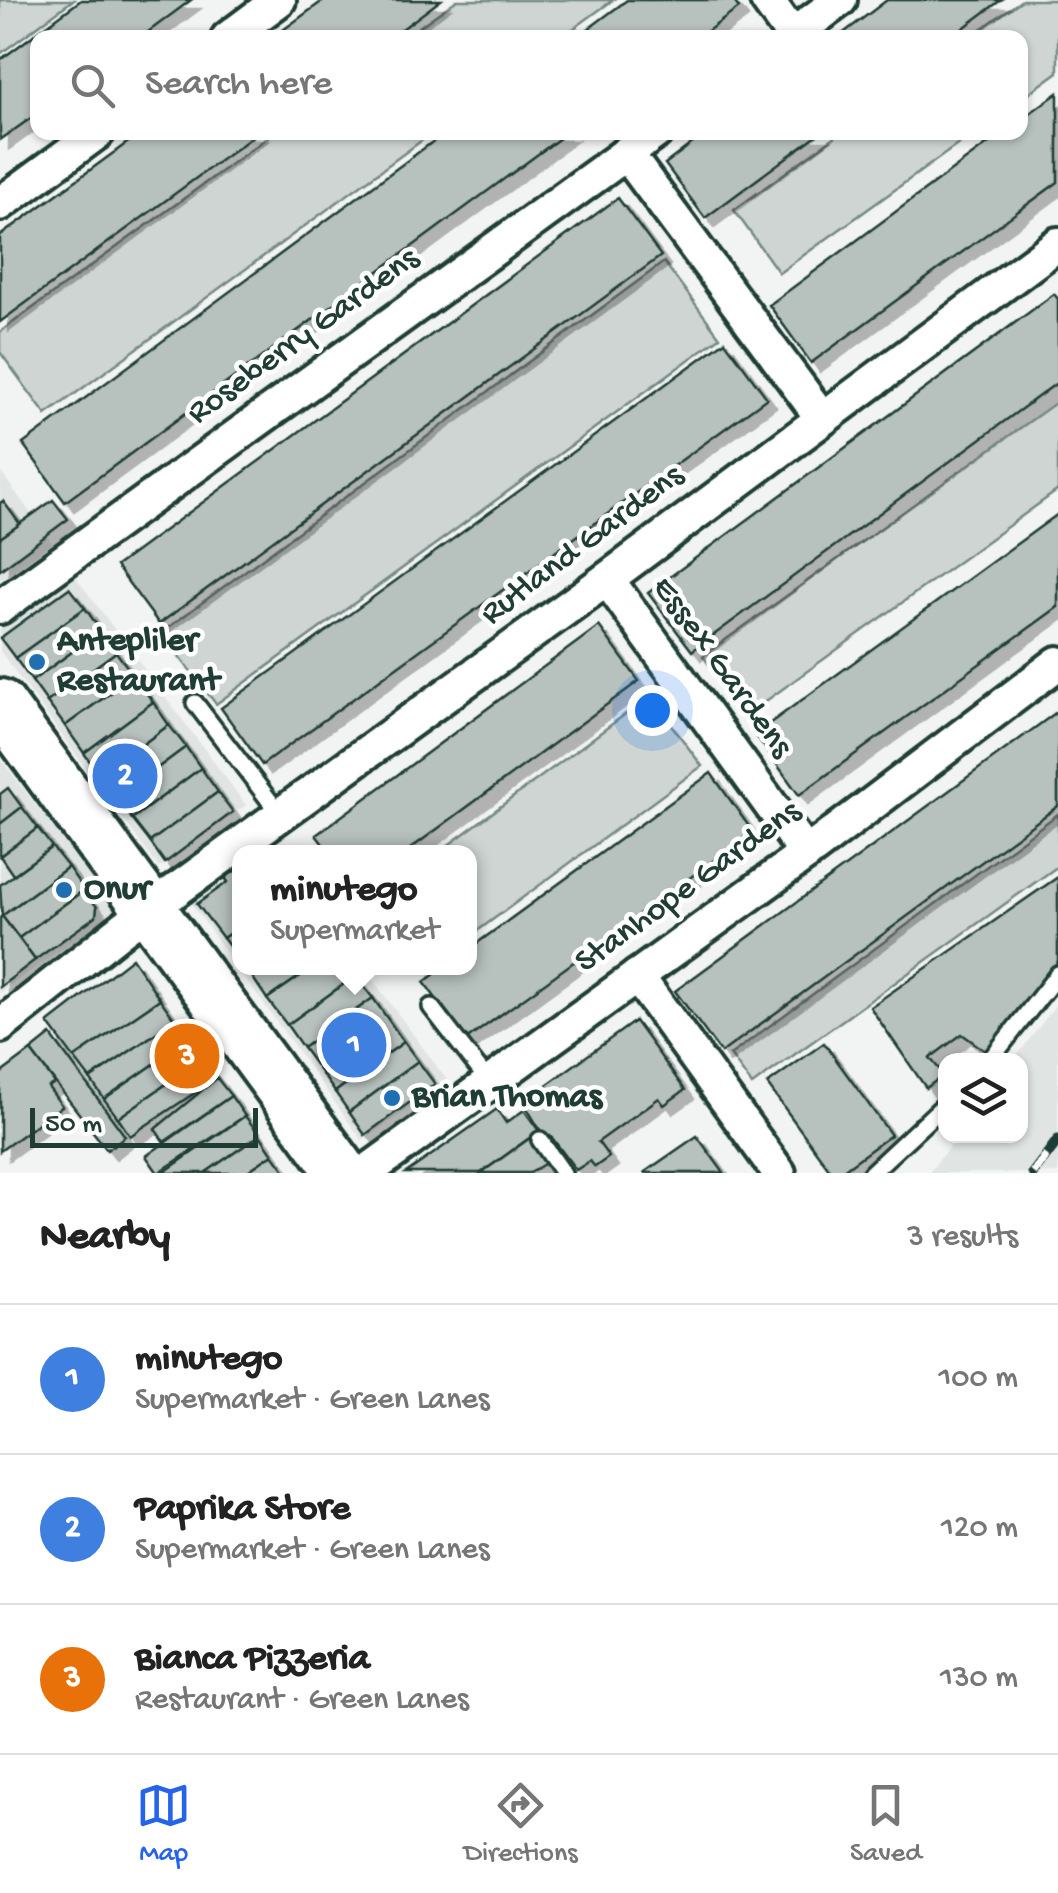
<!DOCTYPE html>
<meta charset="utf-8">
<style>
body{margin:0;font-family:"Gochi Hand",sans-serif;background:#f6f6f6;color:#222}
.controls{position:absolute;right:30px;bottom:30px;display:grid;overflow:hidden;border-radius:20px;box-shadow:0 2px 8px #0004}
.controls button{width:90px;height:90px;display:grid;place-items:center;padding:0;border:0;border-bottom:2px solid #e0e0e0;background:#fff;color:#222;font:50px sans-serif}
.scale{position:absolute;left:30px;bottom:25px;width:228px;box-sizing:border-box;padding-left:10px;border:5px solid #1f3d34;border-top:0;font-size:28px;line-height:35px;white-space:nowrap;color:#1f3d34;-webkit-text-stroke:8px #fff;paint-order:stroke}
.you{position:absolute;left:652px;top:710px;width:35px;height:35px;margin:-25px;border:8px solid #fff;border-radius:50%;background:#1a73e8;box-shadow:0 0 0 15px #1a73e833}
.badge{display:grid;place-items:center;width:65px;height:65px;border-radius:50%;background:#2563eb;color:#fff;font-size:32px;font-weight:700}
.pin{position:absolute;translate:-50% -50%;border:5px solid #fff;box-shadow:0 2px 10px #0006}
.popup{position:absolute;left:232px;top:845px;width:245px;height:130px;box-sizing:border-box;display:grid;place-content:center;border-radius:20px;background:#fff;filter:drop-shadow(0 2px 8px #0005);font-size:32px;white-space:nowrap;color:#767676}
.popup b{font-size:38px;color:#222}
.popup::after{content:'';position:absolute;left:50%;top:100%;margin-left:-20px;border:20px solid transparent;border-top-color:#fff}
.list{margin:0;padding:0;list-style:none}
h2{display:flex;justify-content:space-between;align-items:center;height:130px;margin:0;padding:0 40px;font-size:42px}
h2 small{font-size:32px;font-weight:400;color:#767676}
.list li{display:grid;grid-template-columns:65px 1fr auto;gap:30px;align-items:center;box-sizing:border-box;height:150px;padding:0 40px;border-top:2px solid #e0e0e0}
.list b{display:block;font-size:38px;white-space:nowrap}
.list p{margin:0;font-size:32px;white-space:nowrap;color:#767676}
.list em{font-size:32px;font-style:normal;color:#767676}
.icon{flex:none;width:55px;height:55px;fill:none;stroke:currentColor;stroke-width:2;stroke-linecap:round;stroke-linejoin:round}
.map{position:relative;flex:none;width:1058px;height:1173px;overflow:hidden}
.search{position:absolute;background:#fff;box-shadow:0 2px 8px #0004;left:30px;right:30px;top:30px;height:110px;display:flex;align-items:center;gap:25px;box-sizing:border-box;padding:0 35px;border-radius:20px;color:#767676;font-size:38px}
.sheet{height:580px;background:#fff}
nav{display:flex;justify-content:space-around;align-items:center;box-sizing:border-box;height:140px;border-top:2px solid #e0e0e0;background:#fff;font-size:28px;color:#767676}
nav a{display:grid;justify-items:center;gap:5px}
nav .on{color:#2563eb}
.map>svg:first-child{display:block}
.built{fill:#e0e4e3}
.green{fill:#ced5d3;stroke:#768984;stroke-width:2.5}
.building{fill:#b7c1bd;stroke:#1f3d34;stroke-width:2.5;filter:url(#shadow)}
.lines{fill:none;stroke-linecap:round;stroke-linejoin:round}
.lane-casing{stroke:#1f3d34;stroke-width:22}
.street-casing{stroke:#1f3d34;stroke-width:40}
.primary-casing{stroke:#1f3d34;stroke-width:58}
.lane{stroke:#fff;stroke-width:15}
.street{stroke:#fff;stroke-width:32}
.primary{stroke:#fff;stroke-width:50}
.rail-casing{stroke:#1f3d34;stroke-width:11}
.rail{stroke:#fff;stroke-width:8;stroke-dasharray:22;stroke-linecap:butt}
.poi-dot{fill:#1f6fb2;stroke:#fff;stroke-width:4}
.labels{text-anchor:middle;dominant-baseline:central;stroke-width:9;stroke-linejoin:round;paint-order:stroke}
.street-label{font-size:35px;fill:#1f3d34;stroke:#fff}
.poi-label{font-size:35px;font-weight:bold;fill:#1f3d34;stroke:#fff;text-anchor:start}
</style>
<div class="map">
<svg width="1058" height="1173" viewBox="0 0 1058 1173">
<defs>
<filter id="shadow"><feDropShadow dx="9" dy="9" stdDeviation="0" flood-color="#0004"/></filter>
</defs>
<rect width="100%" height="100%" fill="#f2f3f3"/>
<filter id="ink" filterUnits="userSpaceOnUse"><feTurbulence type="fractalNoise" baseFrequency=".01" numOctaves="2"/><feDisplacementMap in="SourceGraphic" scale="20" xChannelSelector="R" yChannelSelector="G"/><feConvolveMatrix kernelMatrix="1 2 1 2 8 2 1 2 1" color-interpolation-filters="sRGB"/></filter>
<g filter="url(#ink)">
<g class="built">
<polygon points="0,471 52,543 0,580"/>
<polygon points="74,575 246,805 159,868 0,651 0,629"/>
<polygon points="0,758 116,910 0,993"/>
<polygon points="239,866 239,968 364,968 449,1083 362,1140 190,902"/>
<polygon points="1058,1002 1058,1173 929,1173 957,1136 1020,1136 1020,1060 1014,1060"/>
</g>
<g class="green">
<polygon points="0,0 73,0 0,54"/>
<polygon points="457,0 613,0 562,37 405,37"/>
<polygon points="1022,0 1058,0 1058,72 1021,99 1020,38 970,37"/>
<polygon points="274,133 432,133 46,415 0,352 0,332"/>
<polygon points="840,133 974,133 779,273 734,210"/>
<polygon points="664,262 720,337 216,704 161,633"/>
<polygon points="1058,401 1058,490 745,716 703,656"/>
<polygon points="650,696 702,766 469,937 469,852 439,852"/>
<polygon points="1058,814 1058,866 752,1085 730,1055"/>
</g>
<g class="building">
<polygon points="81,0 191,0 140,38 38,38 38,113 0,140 0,60"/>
<polygon points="324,0 441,0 390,38 272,38"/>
<polygon points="627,0 733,0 739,8 698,38 576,38"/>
<polygon points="887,0 1001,0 950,38 837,38"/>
<polygon points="1058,93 1058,182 811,363 769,305 1004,132 1020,132 1020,120"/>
<polygon points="142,132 259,132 0,322 0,236"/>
<polygon points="446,132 568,132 65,502 23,444"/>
<polygon points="707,132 821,132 705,218 665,164"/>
<polygon points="618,198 661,256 159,624 116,566"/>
<polygon points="1054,294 1058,299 1058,382 692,651 648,593"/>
<polygon points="725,341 767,398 262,765 221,708"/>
<polygon points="53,500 68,519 0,570 0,538"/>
<polygon points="3,501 20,524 0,538 0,503"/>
<polygon points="1058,514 1058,607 799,795 755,734"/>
<polygon points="69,588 85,608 15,658 0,638"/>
<polygon points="85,608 101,631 32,681 15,658"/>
<polygon points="599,626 639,681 406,852 329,852 316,835"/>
<polygon points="101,631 116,652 47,702 32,681"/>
<polygon points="116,652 134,676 65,726 47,702"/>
<polygon points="134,676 153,702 84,753 65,726"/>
<polygon points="153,702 169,725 100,776 84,753"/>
<polygon points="1058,711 1058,806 721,1053 675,991"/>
<polygon points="169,725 186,747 117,798 100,776"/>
<polygon points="186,747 201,768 132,819 117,798"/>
<polygon points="201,768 218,792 150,842 132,819"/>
<polygon points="711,773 753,832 466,1040 424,982 443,968 469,968 469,949"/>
<polygon points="8,788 22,807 0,824 0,794"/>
<polygon points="218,792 233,812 165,863 150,842"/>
<polygon points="22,807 38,828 0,856 0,824"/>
<polygon points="38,828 52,847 13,875 0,856"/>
<polygon points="52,847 68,867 2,916 0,885"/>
<polygon points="239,865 239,927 223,938 197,904 228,882 224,876"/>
<polygon points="68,867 84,890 19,938 2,916"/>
<polygon points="1058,877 1058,961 988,1053 962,1034 930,1058 944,1075 926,1088 870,1007"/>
<polygon points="84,890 97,907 96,916 35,960 19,938"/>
<polygon points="2,916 35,960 0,987 0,918"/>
<polygon points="239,927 239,957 238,958 223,938"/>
<polygon points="132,958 160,999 74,1058 48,1023"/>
<polygon points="268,968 312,968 267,999 253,978"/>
<polygon points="312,968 349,968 355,976 287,1025 267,999"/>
<polygon points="355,976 373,998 303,1048 287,1025"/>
<polygon points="373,998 404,1042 335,1092 303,1048"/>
<polygon points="160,999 175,1020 90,1079 74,1058"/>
<polygon points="175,1020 189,1040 104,1099 90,1079"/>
<polygon points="635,1021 685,1090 664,1105 659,1098 598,1142 609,1157 595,1167 590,1161 576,1170 550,1135 545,1138 523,1102"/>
<polygon points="51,1035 125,1136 107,1150 31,1051"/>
<polygon points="189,1040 202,1059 118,1118 104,1099"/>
<polygon points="404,1042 418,1061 349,1112 335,1092"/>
<polygon points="824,1043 891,1135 839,1173 832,1173 767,1084"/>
<polygon points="31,1051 55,1083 48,1087 62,1106 0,1151 0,1074"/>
<polygon points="202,1059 217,1078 130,1136 118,1118"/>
<polygon points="418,1061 435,1084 365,1135 349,1112"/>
<polygon points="217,1078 231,1096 164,1142 155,1129"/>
<polygon points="231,1096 245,1116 158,1173 146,1156"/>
<polygon points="497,1109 506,1123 524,1110 539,1131 481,1173 406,1173"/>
<polygon points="245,1116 260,1135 205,1173 163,1173"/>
<polygon points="260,1135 273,1154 245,1173 205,1173"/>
<polygon points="697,1136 724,1173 646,1173 645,1172"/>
<polygon points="530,1138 547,1162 530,1173 481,1173"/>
<polygon points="273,1154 287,1173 245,1173"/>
</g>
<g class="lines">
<g class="lane-casing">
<g id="lane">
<polyline points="195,703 282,817"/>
<polyline points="431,1007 489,1082"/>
<polyline points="990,1060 1058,974"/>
<polyline points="540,1140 563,1173"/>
<polyline points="871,1173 946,1103"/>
</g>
</g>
<g class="street-casing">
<g id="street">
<polyline points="767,0 792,35"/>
<polyline points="228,38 279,0"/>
<polyline points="789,38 840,0"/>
<polyline points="626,153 822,418"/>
<polyline points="0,204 98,132"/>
<polyline points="607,579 806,854"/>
<polyline points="0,607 656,132"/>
<polyline points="637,976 779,1173"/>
<polyline points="0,1026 125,927 607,579 1058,244"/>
<polyline points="365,1173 806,854 1058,663"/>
</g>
</g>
<g class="primary-casing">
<polyline id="primary" points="0,705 343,1173"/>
</g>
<use href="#lane" class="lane"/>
<use href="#street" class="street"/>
<use href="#primary" class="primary"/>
<g class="rail-casing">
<polyline id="rail" points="1033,1173 1058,1140"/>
</g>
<use href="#rail" class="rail"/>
</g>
</g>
<g class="poi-dot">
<circle cx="37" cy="662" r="10"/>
<circle cx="64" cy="890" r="10"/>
<circle cx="392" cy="1098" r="10"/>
</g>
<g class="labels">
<g class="street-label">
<text transform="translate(304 337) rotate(-36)">Roseberry Gardens</text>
<text transform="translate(583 546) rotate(-37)">Rutland Gardens</text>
<text transform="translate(721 668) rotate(54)">Essex Gardens</text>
<text transform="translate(689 888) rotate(-36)">Stanhope Gardens</text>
</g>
<g class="poi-label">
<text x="57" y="642">Antepliler<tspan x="57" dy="40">Restaurant</tspan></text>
<text x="84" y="890">Onur</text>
<text x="412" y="1098">Brian Thomas</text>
</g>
</g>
</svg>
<div class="controls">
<button><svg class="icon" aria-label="layers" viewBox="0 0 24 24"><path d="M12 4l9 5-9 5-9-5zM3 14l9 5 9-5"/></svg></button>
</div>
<div class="scale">50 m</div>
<div class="you"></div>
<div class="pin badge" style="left:354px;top:1045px;background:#3f7fe0">1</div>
<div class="popup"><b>minutego</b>Supermarket</div>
<div class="pin badge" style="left:125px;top:776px;background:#3f7fe0">2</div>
<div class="pin badge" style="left:187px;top:1056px;background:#e8710a">3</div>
<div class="search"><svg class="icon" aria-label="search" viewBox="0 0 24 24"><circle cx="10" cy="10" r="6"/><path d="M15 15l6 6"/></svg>Search here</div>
</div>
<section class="sheet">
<h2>Nearby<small>3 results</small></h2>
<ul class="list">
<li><span class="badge" style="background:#3f7fe0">1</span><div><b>minutego</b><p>Supermarket · Green Lanes</p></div><em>100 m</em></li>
<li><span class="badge" style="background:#3f7fe0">2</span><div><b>Paprika Store</b><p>Supermarket · Green Lanes</p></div><em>120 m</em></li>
<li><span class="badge" style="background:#e8710a">3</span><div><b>Bianca Pizzeria</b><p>Restaurant · Green Lanes</p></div><em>130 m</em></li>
</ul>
</section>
<nav>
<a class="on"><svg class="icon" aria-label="map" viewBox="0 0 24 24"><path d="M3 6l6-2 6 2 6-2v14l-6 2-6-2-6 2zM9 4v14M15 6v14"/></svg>Map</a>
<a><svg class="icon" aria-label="directions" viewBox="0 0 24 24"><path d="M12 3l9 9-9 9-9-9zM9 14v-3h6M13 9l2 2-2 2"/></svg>Directions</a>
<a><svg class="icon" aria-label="saved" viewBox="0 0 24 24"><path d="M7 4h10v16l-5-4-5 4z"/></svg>Saved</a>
</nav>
